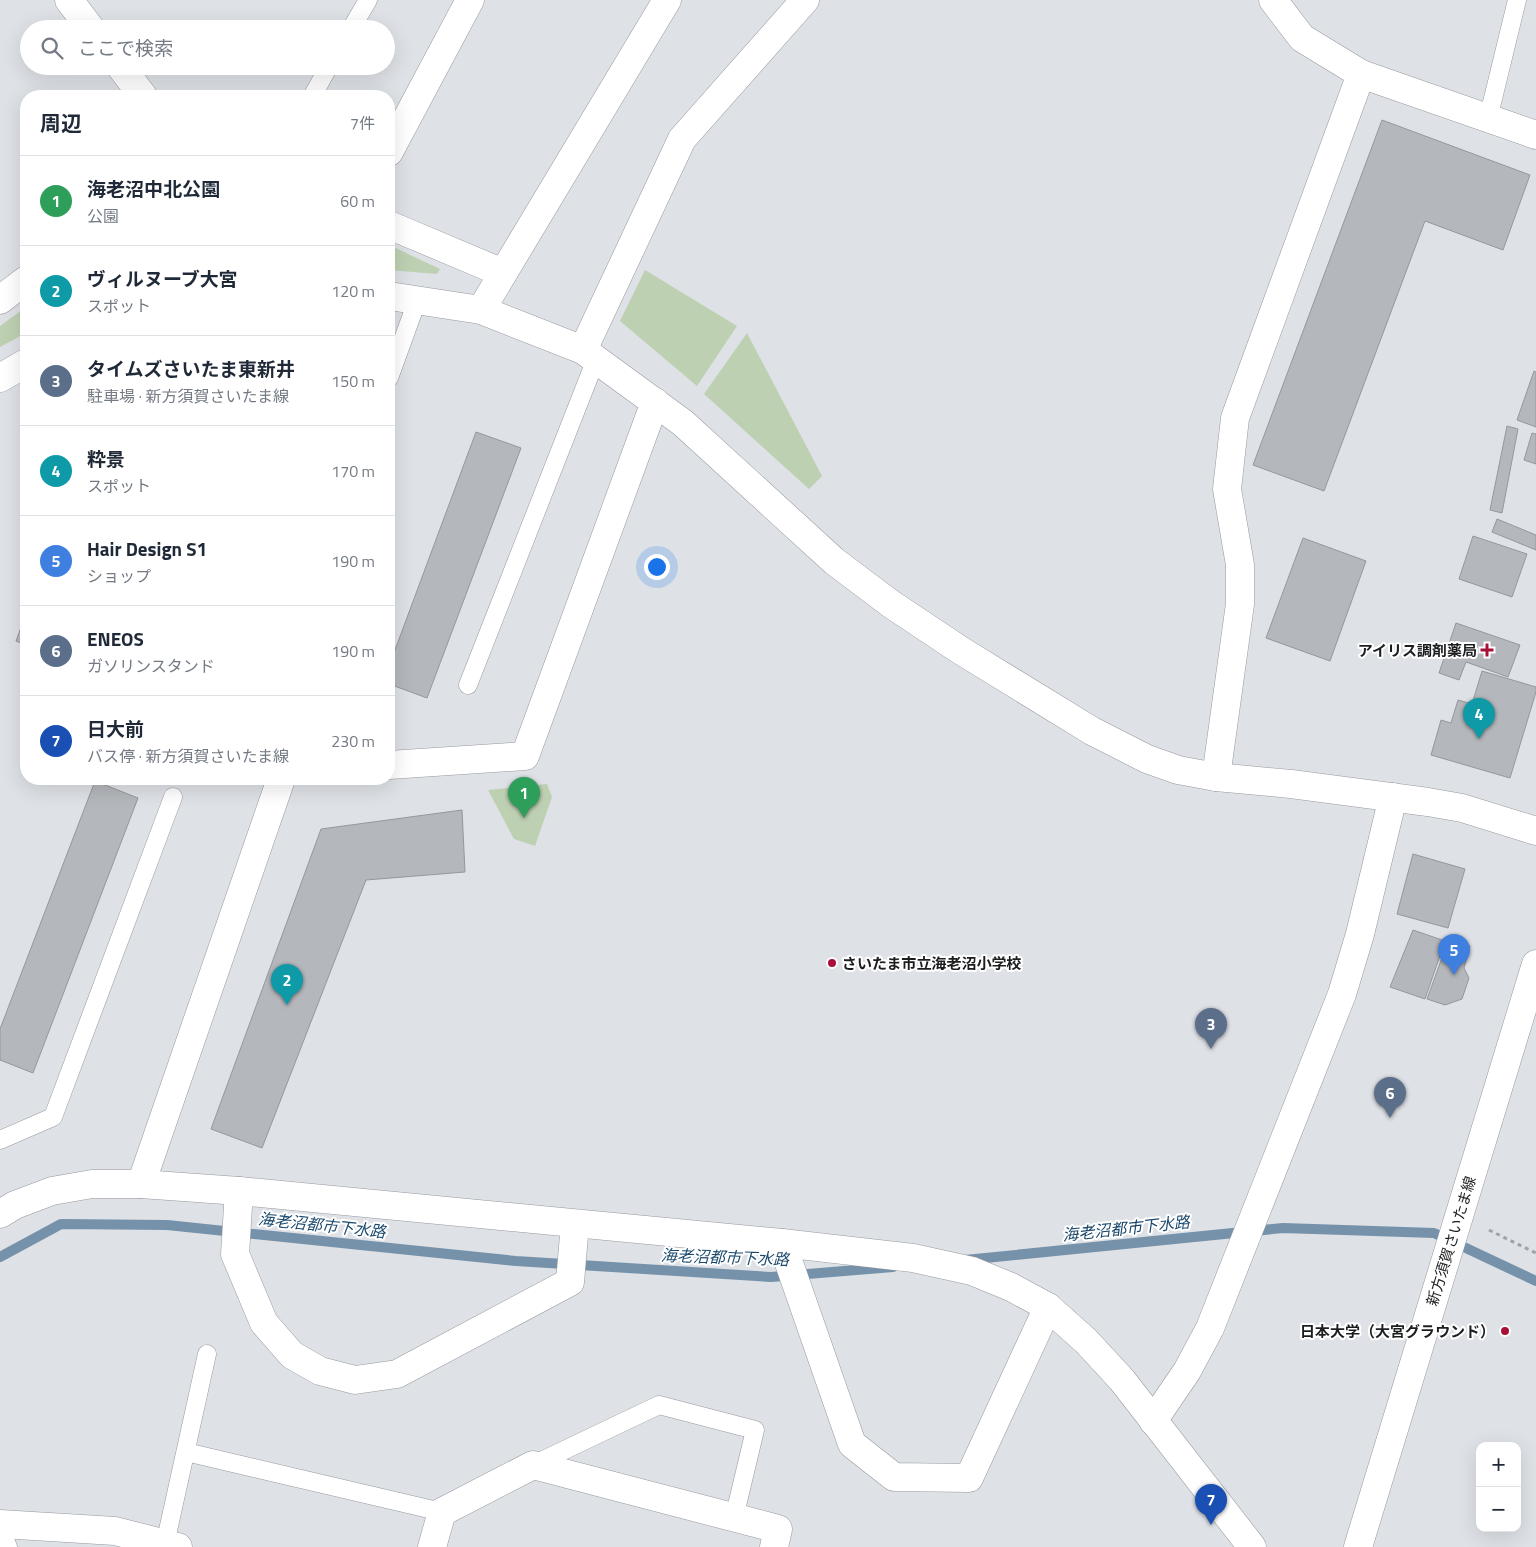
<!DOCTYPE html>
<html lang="ja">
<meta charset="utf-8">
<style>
body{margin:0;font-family:"Titillium Web","Noto Sans JP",sans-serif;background:#f6f6f7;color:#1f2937}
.controls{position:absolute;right:15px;bottom:15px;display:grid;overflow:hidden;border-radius:10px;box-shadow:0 5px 20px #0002}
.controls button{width:45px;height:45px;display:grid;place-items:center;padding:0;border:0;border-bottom:1px solid #e0e1e3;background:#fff;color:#1f2937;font:25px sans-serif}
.you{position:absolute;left:656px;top:566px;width:18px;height:18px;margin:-12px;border:4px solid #fff;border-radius:50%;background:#1a73e8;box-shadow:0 0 0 8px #1a73e833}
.badge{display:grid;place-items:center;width:32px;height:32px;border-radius:50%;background:#a81037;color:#fff;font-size:16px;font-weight:700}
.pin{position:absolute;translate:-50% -41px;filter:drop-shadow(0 1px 2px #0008)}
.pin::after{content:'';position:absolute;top:26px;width:18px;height:15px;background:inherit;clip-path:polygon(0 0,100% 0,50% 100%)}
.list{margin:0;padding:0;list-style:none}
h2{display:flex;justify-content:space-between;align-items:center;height:65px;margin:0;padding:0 20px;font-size:21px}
h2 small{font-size:16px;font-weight:400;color:#747a83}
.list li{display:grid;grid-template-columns:32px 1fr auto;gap:15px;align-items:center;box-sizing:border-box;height:90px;padding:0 20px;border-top:1px solid #e0e1e3}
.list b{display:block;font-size:19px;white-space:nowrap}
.list p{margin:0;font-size:16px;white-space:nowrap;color:#747a83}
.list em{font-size:16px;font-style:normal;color:#747a83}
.icon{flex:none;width:28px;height:28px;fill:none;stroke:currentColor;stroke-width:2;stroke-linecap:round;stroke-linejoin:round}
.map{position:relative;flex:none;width:1536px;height:1547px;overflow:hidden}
.search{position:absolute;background:#fff;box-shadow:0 5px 20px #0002;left:20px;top:20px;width:375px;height:55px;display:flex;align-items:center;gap:12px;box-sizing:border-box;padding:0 18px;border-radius:28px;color:#747a83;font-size:19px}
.panel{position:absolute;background:#fff;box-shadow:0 5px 20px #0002;left:20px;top:90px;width:375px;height:695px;border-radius:20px}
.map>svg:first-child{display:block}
.green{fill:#bed0b2}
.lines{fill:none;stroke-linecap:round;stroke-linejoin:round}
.stream{stroke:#7692aa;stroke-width:10}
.building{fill:#b4b7bb;stroke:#95979c}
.lane-casing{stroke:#97999e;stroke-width:19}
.street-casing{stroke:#97999e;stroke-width:29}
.secondary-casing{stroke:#97999e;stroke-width:29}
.path{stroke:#a0a2a6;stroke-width:3;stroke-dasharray:4 4;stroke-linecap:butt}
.lane{stroke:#fff;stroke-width:18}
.street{stroke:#fff;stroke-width:28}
.secondary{stroke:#fff;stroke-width:28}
.poi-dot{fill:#a81037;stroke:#fff;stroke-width:2}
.labels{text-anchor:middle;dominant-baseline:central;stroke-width:4;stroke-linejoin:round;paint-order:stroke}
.poi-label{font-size:15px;font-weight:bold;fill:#1c1d1f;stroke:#fff;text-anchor:end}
.street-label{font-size:15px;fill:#1c1d1f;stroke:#fff}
.water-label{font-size:16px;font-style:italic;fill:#1c4a6e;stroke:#fff}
</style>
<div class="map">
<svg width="1536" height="1547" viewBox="0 0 1536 1547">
<rect width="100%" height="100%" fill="#dee1e6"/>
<g class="green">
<polygon points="389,245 440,269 437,274 389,270"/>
<polygon points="645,270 737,326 697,386 620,321"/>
<polygon points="26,307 26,333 0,347 0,326"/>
<polygon points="747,333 822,476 809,489 704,394"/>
<polygon points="547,784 552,797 535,846 514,839 488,790"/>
</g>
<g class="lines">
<g class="stream">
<polyline points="0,1257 61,1224 167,1225 516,1261 771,1277 893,1267"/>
<polyline points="965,1260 1283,1228 1434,1233 1536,1281"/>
</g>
</g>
<g class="building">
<polygon points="1382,120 1530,175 1503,250 1425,221 1324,491 1253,465"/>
<polygon points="1534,371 1536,372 1536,427 1517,420"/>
<polygon points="1507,426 1518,429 1502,513 1490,510"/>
<polygon points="476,432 521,448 427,698 389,684 389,666"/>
<polygon points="1532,433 1536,434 1536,464 1524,460"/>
<polygon points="1497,519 1536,535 1536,550 1492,532"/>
<polygon points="1473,536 1527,554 1512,597 1459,579"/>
<polygon points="1303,538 1366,561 1330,661 1266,638"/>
<polygon points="26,614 26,645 16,641"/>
<polygon points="1456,623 1520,645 1508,677 1466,662 1459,680 1439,673"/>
<polygon points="1482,671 1536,687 1536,692 1510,778 1431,755 1441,720 1451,723 1458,700 1472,704"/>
<polygon points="95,781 138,798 33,1073 0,1060 0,1029"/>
<polygon points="462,810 465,872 366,880 262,1148 211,1129 321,829"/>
<polygon points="1413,854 1465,869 1448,928 1397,914"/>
<polygon points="1413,930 1445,941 1425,999 1390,987"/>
<polygon points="1448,941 1470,946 1464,968 1469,978 1462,999 1445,1005 1427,999"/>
</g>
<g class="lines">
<g class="lane-casing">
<g id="lane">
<polyline points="351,29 368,0"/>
<polyline points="316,96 313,95 329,66"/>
<polyline points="1488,119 1517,0"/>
<polyline points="389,378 417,301"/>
<polyline points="468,685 596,359"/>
<polyline points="0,1140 53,1117 173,797"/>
<polyline points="186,1452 442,1512"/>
<polyline points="533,1465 659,1405 755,1430 734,1518"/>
<polyline points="0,1527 8,1547"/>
<polyline points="165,1544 207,1354"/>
</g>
</g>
<g class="street-casing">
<g id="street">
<polyline points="69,0 91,29"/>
<polyline points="1273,0 1302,38 1361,74 1536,135"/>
<polyline points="120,66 143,96"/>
<polyline points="389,152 470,0"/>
<polyline points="389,225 503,273"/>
<polyline points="0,300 26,280"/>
<polyline points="481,310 667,0"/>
<polyline points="389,765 525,756 655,402"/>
<polyline points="1216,777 1240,604 1240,565 1227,489 1235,418 1361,74"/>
<polyline points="141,1184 281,779"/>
<polyline points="239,1191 235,1254 264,1323 292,1355 320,1371 355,1380 397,1374 570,1282 575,1224"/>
<polyline points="782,1243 852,1444 894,1477 969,1478 1048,1307"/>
<polyline points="1153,1421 1187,1371 1210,1328 1342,994 1360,934 1393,797"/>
<polyline points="0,1524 115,1531 178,1547"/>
<polyline points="432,1547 442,1512 533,1465 778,1529 774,1547"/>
</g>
</g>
<g class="secondary-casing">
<g id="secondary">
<polyline points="389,296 481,310 583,350 683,423 834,561 891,604 960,650 1092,731 1147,759 1178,770 1216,777 1291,784 1428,802 1462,808 1536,831"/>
<polyline points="583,350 682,139 805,0"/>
<polyline points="0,378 26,363"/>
<polyline points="0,1214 15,1205 52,1191 92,1184 141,1184 239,1191 782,1243 913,1258 972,1271 1011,1287 1048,1307 1086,1341 1122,1380 1252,1547"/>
<polyline points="1358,1547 1536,964"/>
</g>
</g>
<polyline class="path" points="1489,1230 1536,1253"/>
<use href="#lane" class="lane"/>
<use href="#street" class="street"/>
<use href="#secondary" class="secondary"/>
</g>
<g class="poi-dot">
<path d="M1484.5 642.5h5v5h5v5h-5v5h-5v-5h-5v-5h5z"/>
<circle cx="832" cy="963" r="5"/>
<circle cx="1505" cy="1331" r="5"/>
</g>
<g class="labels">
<g class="poi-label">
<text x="1477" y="650">アイリス調剤薬局</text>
<text x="842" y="963" text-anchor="start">さいたま市立海老沼小学校</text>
<text x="1495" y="1331">日本大学（大宮グラウンド）</text>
</g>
<g class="street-label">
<text transform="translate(1451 1241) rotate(-73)">新方須賀さいたま線</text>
</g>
<g class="water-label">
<text transform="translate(322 1225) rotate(6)">海老沼都市下水路</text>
<text transform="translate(1126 1228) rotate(-6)">海老沼都市下水路</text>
<text transform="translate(725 1257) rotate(2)">海老沼都市下水路</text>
</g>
</g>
</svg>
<div class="controls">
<button>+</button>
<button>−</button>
</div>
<div class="you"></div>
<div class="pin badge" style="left:524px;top:818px;background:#2e9e5b">1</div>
<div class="pin badge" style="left:287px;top:1005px;background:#0f9aa8">2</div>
<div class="pin badge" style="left:1211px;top:1049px;background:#5c6f8a">3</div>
<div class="pin badge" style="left:1479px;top:739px;background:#0f9aa8">4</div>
<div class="pin badge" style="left:1454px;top:975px;background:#3f7fe0">5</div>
<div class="pin badge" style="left:1390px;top:1118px;background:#5c6f8a">6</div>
<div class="pin badge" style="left:1211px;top:1525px;background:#1a4fb4">7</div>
<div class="search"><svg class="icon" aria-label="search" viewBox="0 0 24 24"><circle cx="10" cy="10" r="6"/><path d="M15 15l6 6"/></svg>ここで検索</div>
<section class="panel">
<h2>周辺<small>7件</small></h2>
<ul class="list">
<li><span class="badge" style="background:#2e9e5b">1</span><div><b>海老沼中北公園</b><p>公園</p></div><em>60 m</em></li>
<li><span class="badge" style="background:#0f9aa8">2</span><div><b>ヴィルヌーブ大宮</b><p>スポット</p></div><em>120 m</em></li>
<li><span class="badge" style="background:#5c6f8a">3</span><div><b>タイムズさいたま東新井</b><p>駐車場 · 新方須賀さいたま線</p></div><em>150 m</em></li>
<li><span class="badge" style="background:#0f9aa8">4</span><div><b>粋景</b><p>スポット</p></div><em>170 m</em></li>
<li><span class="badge" style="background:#3f7fe0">5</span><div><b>Hair Design S1</b><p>ショップ</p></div><em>190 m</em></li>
<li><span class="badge" style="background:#5c6f8a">6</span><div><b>ENEOS</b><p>ガソリンスタンド</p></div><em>190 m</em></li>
<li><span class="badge" style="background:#1a4fb4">7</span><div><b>日大前</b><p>バス停 · 新方須賀さいたま線</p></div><em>230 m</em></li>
</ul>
</section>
</div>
